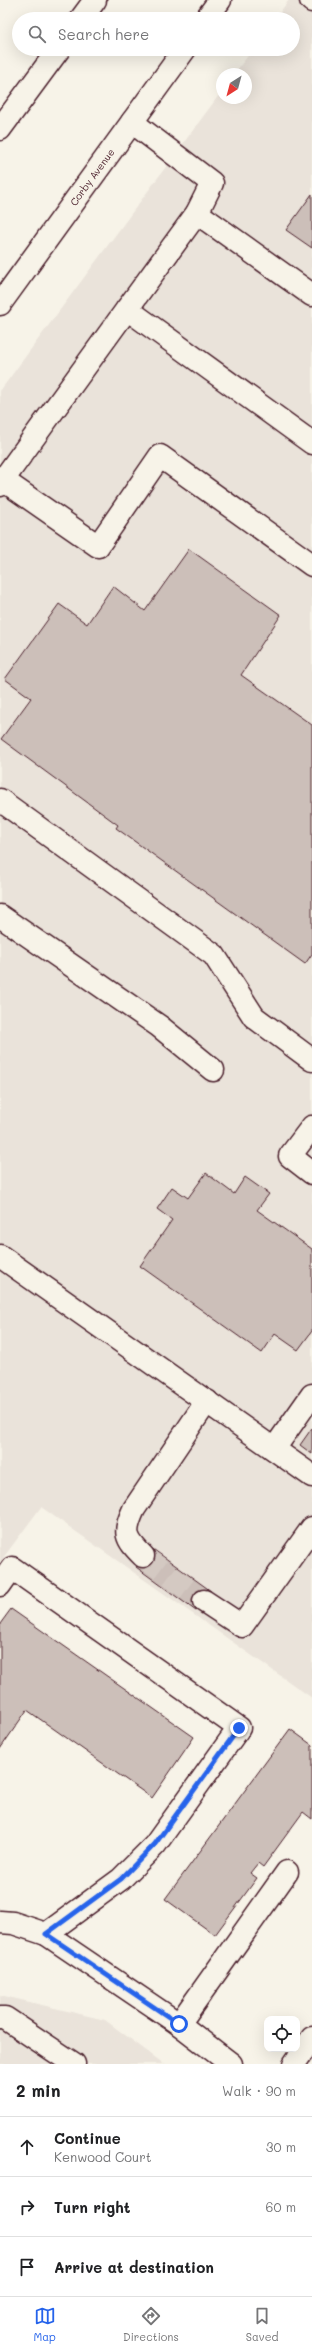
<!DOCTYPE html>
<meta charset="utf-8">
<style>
body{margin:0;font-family:Mali,sans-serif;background:#f2f2f2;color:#202124}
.controls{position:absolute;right:12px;bottom:12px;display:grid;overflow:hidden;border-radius:8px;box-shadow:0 4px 16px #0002}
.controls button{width:36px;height:36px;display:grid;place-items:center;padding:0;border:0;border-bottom:1px solid #e0e0e0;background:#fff;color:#202124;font:20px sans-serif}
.compass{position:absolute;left:216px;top:68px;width:36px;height:36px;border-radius:50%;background:#fff;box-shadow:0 4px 16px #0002;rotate:216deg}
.stop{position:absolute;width:12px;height:12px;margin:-9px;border:3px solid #2563eb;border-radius:50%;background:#fff}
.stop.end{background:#2563eb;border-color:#fff;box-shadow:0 1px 4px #0008}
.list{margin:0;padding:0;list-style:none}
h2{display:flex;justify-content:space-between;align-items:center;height:52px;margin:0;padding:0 16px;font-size:17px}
h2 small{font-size:13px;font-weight:400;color:#757577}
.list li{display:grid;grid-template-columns:26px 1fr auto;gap:12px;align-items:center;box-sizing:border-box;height:60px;padding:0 16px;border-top:1px solid #e0e0e0}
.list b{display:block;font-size:15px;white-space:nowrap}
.list p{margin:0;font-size:13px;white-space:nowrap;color:#757577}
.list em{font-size:13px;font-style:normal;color:#757577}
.icon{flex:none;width:22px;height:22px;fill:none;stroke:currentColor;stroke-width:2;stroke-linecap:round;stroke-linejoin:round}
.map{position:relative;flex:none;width:312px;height:2064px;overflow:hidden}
.search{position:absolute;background:#fff;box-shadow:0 4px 16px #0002;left:12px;right:12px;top:12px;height:44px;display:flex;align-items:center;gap:10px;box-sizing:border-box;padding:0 14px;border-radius:22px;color:#757577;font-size:15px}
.sheet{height:232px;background:#fff}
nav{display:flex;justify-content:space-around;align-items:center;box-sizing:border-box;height:56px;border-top:1px solid #e0e0e0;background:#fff;font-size:11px;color:#757577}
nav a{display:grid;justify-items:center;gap:2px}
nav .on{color:#2563eb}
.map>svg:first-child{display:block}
.built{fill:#eae3da}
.building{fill:#ccbfb9;stroke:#4a1f2b}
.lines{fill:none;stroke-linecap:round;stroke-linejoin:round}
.minor-tunnel{stroke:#d4c9c2;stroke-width:22;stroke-dasharray:22 11;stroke-linecap:butt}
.minor-casing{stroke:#4a1f2b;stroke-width:25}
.highway-casing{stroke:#4a1f2b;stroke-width:25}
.minor{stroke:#f7f3e8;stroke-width:22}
.highway{stroke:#f7f3e8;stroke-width:22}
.route{stroke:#2563eb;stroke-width:5}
.labels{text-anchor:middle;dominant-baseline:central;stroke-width:3;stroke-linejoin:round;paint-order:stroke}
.street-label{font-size:10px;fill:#4a1f2b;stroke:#f7f3e8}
</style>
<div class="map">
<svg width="312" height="2064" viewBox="0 0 312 2064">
<rect width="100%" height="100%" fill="#f7f3e8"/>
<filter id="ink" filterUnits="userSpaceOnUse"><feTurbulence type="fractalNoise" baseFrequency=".025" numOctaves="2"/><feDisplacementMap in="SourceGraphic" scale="8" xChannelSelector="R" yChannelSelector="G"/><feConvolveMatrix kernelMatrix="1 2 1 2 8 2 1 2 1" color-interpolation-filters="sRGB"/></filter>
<g filter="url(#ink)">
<g class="built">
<polygon points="289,0 312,0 312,1698 41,1507 0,1562 0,391 222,91 222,98 246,98 246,74 234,74 253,49 293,49 293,19 275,19"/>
<polygon points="0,1995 105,2020 164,2064 0,2064"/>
</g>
<g class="building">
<polygon points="312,194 312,248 286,230"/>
<polygon points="189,549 281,615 241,675 312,725 312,954 305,964 116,828 118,825 1,739 31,698 5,679 59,604 87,624 113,586 145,611"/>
<polygon points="206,1173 234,1194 245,1177 269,1194 257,1210 312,1249 312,1331 298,1350 275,1334 262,1353 140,1266 172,1220 157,1209 172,1187 188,1198"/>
<polygon points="312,1428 312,1454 300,1445"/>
<polygon points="150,1547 211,1591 196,1611 136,1567"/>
<polygon points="11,1609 194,1737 152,1798 27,1710 0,1749 0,1624"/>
<polygon points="290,1729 312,1745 312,1819 303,1812 263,1867 258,1863 250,1873 257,1878 215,1935 165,1899"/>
</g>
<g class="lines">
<polyline class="minor-tunnel" points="143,1556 204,1601"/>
<g class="minor-casing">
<g id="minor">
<polyline points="311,0 312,1"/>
<polyline points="206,19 220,0"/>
<polyline points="132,122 212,183 197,213 127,309 312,443"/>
<polyline points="197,213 312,295"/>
<polyline points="0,304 185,49"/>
<polyline points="0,477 3,480 127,309"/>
<polyline points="0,485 3,480 98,546 160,456 312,565"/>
<polyline points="0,800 214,955 254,1017 312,1060"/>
<polyline points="0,916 159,1026 213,1070"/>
<polyline points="312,1127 290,1156 312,1173"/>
<polyline points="0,1256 312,1476"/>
<polyline points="274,1449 312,1395"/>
<path d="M143 1556C125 1538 123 1533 134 1509L207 1401"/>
<polyline points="0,1585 12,1568 239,1728 155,1845 121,1879 46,1934"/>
<polyline points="204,1601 242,1626 312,1528"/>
<polyline points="0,1922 13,1923 46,1934 179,2024 231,2064"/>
<polyline points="0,2018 5,2018 74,2064"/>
<polyline points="179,2024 287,1872"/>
<polyline points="294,2064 312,2038"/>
</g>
</g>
<g class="highway-casing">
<g id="highway">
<polyline points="81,19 95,0"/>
<polyline points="0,129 59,49"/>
</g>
</g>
<use href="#minor" class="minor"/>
<use href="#highway" class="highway"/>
</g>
</g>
<g class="lines" filter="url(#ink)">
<polyline class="route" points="179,2024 46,1934 121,1879 155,1844 239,1728"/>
</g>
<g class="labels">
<g class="street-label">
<text transform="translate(92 177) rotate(-54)">Corby Avenue</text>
</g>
</g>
</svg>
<div class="controls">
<button><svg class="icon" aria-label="locate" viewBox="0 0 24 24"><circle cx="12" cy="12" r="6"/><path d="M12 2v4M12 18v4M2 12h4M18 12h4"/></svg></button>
</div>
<svg class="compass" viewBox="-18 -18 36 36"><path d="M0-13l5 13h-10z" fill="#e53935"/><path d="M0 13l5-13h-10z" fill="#757577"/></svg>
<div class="stop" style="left:179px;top:2024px"></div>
<div class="stop end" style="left:239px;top:1728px"></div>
<div class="search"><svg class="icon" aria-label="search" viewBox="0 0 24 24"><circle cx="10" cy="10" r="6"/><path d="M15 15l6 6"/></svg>Search here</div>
</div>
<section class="sheet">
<h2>2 min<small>Walk · 90 m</small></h2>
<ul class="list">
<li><svg class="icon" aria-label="ahead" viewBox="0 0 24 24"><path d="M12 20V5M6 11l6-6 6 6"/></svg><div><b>Continue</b><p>Kenwood Court</p></div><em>30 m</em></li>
<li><svg class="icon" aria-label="right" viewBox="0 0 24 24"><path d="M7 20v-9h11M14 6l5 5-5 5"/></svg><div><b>Turn right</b></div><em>60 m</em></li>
<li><svg class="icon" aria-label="arrive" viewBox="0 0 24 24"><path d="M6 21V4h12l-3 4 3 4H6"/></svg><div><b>Arrive at destination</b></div></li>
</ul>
</section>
<nav>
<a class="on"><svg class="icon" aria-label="map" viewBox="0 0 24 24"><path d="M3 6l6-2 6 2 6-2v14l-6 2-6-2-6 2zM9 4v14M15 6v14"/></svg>Map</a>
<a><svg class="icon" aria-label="directions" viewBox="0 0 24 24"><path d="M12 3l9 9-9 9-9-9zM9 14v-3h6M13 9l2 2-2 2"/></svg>Directions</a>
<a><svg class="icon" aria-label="saved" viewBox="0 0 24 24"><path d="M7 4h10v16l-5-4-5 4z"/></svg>Saved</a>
</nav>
